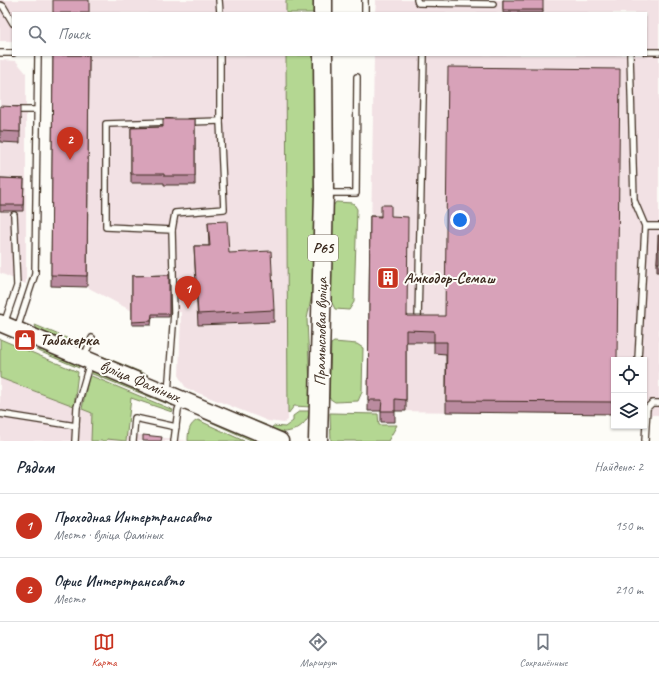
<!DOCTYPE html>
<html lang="ru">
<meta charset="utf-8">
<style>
body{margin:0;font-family:Caveat,sans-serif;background:#f6f6f7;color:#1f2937}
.controls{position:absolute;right:12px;bottom:12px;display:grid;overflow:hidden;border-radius:0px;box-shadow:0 1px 3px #0004}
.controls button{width:36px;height:36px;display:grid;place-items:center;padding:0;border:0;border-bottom:1px solid #e0e1e3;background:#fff;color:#1f2937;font:20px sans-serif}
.you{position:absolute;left:460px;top:220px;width:14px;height:14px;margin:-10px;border:3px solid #fff;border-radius:50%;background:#1a73e8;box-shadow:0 0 0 6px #1a73e833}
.badge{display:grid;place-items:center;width:26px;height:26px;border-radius:50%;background:#c8321e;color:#fff;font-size:13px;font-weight:700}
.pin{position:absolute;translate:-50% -33px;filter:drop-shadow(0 1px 2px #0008)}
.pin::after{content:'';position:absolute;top:21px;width:14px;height:12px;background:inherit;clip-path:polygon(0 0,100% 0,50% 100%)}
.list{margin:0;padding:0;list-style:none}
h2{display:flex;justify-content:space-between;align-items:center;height:52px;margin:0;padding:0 16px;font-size:17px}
h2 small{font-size:13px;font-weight:400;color:#747a83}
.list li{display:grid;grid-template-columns:26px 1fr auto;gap:12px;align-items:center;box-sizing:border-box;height:64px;padding:0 16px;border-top:1px solid #e0e1e3}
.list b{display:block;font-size:15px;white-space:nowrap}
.list p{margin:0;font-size:13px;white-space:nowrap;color:#747a83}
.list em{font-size:13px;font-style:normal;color:#747a83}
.icon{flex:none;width:22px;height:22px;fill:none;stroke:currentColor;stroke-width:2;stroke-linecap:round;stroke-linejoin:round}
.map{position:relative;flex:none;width:659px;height:441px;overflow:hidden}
.search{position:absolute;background:#fff;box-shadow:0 1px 3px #0004;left:12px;right:12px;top:12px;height:44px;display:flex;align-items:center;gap:10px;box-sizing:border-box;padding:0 14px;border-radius:0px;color:#747a83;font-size:15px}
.sheet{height:180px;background:#fff}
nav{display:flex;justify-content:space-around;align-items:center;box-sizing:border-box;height:56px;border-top:1px solid #e0e1e3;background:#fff;font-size:11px;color:#747a83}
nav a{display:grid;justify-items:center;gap:2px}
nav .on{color:#c8321e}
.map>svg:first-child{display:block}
.built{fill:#f2e1e4}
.green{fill:#b4d792;stroke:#788058}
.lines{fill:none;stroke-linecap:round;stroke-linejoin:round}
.service-casing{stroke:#3b2a1e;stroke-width:8}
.secondary-casing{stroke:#3b2a1e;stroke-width:19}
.primary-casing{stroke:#3b2a1e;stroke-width:21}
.service{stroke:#fdfcf7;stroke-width:5.5}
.secondary{stroke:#fdfcf7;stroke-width:16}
.primary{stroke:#fdfcf7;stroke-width:18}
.wall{fill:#ba8b9f;stroke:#3b2a1e}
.building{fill:#d8a2b9;stroke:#3b2a1e}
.labels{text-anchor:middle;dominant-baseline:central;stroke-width:4;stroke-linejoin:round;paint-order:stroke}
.shield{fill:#fdfcf7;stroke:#75695f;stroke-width:1}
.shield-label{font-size:15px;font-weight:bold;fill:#3b2a1e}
.poi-label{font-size:16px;font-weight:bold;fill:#3b2a1e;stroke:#fdfcf7;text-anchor:start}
.street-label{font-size:16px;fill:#3b2a1e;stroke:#fdfcf7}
</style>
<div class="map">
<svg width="659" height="441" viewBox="0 0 659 441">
<rect width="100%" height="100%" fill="#fdfcf7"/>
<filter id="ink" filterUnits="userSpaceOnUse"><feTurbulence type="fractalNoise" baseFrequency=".025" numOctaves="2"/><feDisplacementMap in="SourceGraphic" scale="8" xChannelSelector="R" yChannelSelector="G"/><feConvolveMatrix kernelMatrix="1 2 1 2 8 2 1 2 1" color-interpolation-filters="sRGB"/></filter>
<g filter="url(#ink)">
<g class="built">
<polygon points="0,0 286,0 286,13 13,13 13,41 0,41"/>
<polygon points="376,0 659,0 659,415 644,415 644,360 614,360 614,414 395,411 395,422 381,422 381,411 368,411 374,55 646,55 646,13 375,13"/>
<polygon points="53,55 286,55 288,420 284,423 268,421 186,388 179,377 181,312 171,313 170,317 152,317 151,325 132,325 132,311 87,287 51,286"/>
<polygon points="0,60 16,61 26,73 26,284 0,273"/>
<polygon points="0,378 92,413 92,420 124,433 189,441 0,441"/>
</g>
<g class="green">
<polygon points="286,0 315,0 316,13 286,13"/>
<polygon points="286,55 317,55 316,183 312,294 307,319 311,407 294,406 288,414"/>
<polygon points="336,202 353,203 357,209 354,302 349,310 335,309 330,299 333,206"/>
<polygon points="35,325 76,342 72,343 37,330"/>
<polygon points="0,339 78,372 74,406 0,378"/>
<polygon points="334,342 357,344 363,348 362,392 358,401 335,402 329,398 331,344"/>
<path d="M36 350C50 351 75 352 79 368Z"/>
<polygon points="102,356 148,375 144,376 104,359"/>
<polygon points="99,370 171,403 173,406 90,373"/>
<polygon points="89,375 173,410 172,412 131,398 126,441 107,439 106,441 91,441 92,413 82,409"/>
<polygon points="185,392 266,425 265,428 186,394"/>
<path d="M300 411H310C306 429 287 436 271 430L273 426 285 427 293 421V416Z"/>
<polygon points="330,413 378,414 379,425 397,425 388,441 331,441"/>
<polygon points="204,419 216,420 260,437 258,441 253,441"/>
<path d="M198 420 244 441H188C188 432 189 424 198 420Z"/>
</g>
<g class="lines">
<g class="service-casing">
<g id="service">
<polyline points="219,0 220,13"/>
<polyline points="417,0 418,3 493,4"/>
<polyline points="0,5 3,6 13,23"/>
<polyline points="365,13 365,0"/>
<polyline points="646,52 659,52"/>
<polyline points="0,53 13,53"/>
<polyline points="630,55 634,200 645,226 638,360"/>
<polyline points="13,110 37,110"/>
<polyline points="189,122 220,121 220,55"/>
<polyline points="326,193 356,193 357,77"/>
<polyline points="645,226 659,226"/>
<polyline points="172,230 175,213 224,209 220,121"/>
<polyline points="418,319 424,55"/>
<polyline points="4,324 17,286 14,215"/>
<polyline points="17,329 35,274 38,55"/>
<polyline points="84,357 92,338"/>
<polyline points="168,393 174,313 172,230 106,227 106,124 170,122"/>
<polyline points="0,414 76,426"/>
<polyline points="75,441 77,407 90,362"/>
<polyline points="133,441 135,418 176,427"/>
<polyline points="174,441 178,410 182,400"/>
<polyline points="645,441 647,408 652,403 659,403"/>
</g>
</g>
<g class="secondary-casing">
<polyline id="secondary" points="0,323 280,441"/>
</g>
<g class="primary-casing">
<g id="primary">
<polyline points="323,13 323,0"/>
<polyline points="318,441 324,193 323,55"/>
</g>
</g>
<use href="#service" class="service"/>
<use href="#secondary" class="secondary"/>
<use href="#primary" class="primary"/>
</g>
<g class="wall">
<polygon points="503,0 543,10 543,13 503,13"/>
<polygon points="53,55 89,55 87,287 51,286"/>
<polygon points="0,106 20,118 20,143 0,142"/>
<polygon points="195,119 195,185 164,185 164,183 131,183 131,128 163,127"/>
<polygon points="0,178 24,179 23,211 0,211"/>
<polygon points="370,216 391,216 407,316 614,360 614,414 446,412 446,354 434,353 434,342 406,342 406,411 395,411 395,422 381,422 381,411 368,411"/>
<polygon points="208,222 229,253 274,310 274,322 198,325 194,246 209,246"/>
<polygon points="659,235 659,272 657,272 657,263"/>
<polygon points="169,275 169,317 152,317 151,325 132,325 132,276"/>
</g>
<g class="building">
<rect x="53" y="0" width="36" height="13"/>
<rect x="503" y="0" width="40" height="10"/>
<polygon points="53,55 89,55 87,276 51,275"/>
<polygon points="448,67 620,69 617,360 614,360 614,402 446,401 447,342 434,342 434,331 406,330 406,400 395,399 395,411 381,411 382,400 368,400 370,216 381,217 381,205 391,205 391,216 408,217 407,316 445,316"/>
<polygon points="0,106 20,107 20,132 0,131"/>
<polygon points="163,119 195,119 195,176 164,176 164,174 131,174 131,128 163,127"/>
<polygon points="0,178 24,179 23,205 0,205"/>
<polygon points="227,221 229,253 271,251 274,310 198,314 194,246 210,246 208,222"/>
<polygon points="658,235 659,235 659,263 657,263"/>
<polygon points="169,275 169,314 152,314 151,321 132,322 132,276"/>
<polygon points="143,435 162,437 161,441 143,441"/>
</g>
</g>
<defs>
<g id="building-square" transform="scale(1.15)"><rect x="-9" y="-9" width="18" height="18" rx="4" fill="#c8321e" stroke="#fdfcf7"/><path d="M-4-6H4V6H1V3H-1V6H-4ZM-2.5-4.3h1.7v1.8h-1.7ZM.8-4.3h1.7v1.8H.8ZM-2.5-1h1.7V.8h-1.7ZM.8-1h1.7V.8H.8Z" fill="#fff"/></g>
<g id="shop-square" transform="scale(1.15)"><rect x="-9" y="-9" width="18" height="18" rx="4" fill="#c8321e" stroke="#fdfcf7"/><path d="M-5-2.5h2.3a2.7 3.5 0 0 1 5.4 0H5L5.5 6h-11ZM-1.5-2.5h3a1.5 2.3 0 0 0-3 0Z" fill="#fff"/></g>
</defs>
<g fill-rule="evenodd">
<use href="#building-square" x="388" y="278"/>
<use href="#shop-square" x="25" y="340"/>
</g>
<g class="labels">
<rect class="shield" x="308" y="235" width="30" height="26" rx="3"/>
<g class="shield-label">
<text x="323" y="248">Р65</text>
</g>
<g class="poi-label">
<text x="404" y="278">Амкодор-Семаш</text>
<text x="40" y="340">Табакерка</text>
</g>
<g class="street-label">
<text transform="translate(321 332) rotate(-89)">Прамысловая вуліца</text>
<text transform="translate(140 381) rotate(23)">вуліца Фаміных</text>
</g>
</g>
</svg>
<div class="controls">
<button><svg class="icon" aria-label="locate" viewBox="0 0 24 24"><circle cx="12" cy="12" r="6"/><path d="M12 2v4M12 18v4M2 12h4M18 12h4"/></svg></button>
<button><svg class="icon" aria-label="layers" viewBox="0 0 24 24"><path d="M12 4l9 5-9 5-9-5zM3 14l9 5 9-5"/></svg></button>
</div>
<div class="you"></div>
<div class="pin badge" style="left:188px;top:309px">1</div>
<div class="pin badge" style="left:70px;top:160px">2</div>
<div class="search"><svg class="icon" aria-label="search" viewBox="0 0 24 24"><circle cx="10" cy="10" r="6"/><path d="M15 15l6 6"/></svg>Поиск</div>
</div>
<section class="sheet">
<h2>Рядом<small>Найдено: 2</small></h2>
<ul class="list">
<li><span class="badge">1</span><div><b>Проходная Интертрансавто</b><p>Место · вуліца Фаміных</p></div><em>150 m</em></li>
<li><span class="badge">2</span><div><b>Офис Интертрансавто</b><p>Место</p></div><em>210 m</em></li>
</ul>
</section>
<nav>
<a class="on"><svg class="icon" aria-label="map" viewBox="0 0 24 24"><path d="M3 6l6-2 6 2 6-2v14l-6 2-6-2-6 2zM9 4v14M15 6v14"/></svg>Карта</a>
<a><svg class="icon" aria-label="directions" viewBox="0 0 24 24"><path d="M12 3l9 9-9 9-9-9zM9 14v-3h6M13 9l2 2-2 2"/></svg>Маршрут</a>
<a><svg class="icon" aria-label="saved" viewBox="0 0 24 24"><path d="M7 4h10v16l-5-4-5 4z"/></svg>Сохранённые</a>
</nav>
